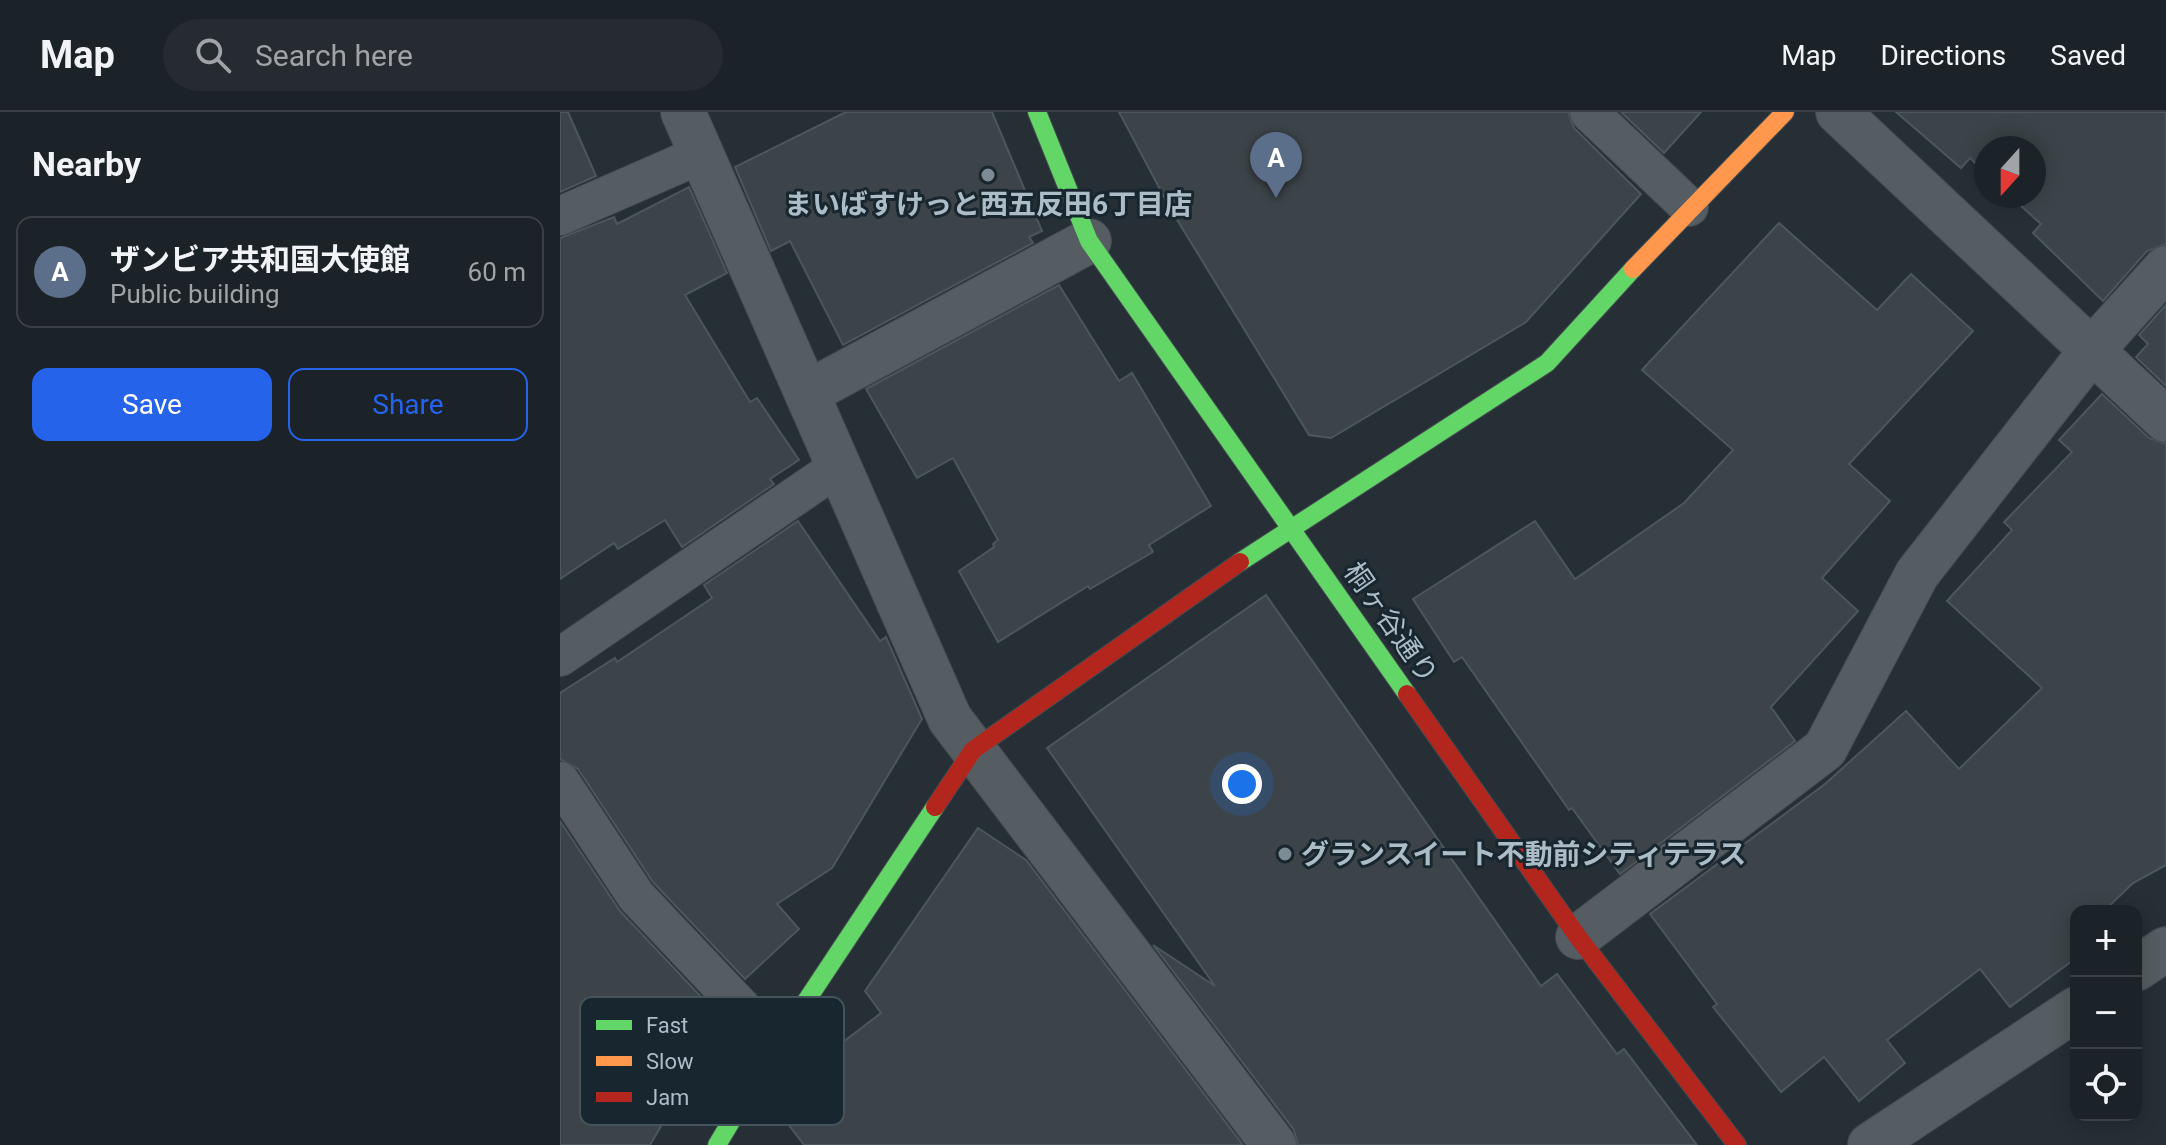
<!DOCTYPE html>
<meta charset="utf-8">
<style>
body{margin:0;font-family:Roboto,"Noto Sans JP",sans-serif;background:#252b30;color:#f1f3f6}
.controls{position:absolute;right:24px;bottom:24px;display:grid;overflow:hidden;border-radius:16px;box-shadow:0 4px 20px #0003}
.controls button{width:72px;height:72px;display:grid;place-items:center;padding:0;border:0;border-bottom:2px solid #3a4045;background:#1c2328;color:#f1f3f6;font:40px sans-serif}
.compass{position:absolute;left:1414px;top:24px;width:72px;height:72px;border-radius:50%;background:#1c2328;box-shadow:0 4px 20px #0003;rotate:201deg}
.you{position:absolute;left:682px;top:672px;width:28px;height:28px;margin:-20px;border:6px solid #fff;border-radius:50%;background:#1a73e8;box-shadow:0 0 0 12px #1a73e833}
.badge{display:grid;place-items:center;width:52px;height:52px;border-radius:50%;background:#2563eb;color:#fff;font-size:26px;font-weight:700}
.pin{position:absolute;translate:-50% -66px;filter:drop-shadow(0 2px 4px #0008)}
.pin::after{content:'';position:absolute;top:42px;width:28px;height:24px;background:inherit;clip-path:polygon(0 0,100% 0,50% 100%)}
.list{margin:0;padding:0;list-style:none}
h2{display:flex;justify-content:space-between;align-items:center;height:104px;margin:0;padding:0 32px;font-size:34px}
h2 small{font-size:26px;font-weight:400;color:#a0a4a8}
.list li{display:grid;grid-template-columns:52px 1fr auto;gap:24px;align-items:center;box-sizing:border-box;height:112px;margin:0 16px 16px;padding:0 16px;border:2px solid #3a4045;border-radius:16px}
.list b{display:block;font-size:30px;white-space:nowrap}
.list p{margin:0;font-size:26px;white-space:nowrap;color:#a0a4a8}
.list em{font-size:26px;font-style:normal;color:#a0a4a8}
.actions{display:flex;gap:16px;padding:24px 32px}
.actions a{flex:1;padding:18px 0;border:2px solid #2563eb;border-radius:16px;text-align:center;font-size:28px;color:#2563eb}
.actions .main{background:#2563eb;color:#fff}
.icon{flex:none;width:44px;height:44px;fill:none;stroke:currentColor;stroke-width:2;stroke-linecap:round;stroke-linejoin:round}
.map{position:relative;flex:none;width:1606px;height:1033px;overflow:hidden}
header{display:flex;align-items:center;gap:48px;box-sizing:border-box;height:112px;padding:0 40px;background:#1c2328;border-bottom:2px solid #3a4045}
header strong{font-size:38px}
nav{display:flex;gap:44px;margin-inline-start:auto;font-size:28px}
.search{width:560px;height:72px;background:#252b30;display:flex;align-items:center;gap:20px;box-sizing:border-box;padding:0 28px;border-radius:44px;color:#a0a4a8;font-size:30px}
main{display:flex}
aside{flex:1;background:#1c2328}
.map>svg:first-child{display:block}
.building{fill:#3c4449;stroke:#4c565d;stroke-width:2}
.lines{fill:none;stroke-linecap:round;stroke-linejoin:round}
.lane-casing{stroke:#434a4f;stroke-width:40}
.street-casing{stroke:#434a4f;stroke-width:46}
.fast-casing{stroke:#434a4f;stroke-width:20}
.slow-casing{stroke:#434a4f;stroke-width:20}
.jam-casing{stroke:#434a4f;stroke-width:20}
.lane{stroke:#555d62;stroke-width:38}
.street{stroke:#555d62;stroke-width:44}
.fast{stroke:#63d668;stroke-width:18}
.slow{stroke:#ff974d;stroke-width:18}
.jam{stroke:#b3261e;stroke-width:18}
.poi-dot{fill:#7d8b94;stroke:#18262f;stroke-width:3}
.labels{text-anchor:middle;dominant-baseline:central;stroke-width:6;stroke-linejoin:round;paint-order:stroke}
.poi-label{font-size:28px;font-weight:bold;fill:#adbdc7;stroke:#18262f}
.street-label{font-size:28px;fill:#adbdc7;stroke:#18262f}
.key{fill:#18262f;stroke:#45535d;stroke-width:2}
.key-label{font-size:22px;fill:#adbdc7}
</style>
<header>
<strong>Map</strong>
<div class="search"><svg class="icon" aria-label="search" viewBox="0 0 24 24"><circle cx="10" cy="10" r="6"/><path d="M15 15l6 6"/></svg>Search here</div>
<nav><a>Map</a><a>Directions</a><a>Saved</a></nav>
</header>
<main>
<aside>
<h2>Nearby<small></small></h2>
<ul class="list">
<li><span class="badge" style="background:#5c6f8a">A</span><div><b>ザンビア共和国大使館</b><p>Public building</p></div><em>60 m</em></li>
</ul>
<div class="actions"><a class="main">Save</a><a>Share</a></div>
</aside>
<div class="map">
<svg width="1606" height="1033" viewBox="0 0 1606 1033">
<rect width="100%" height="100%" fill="#252f35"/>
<g class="building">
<polygon points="0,0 8,0 36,64 0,80"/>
<polygon points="286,0 432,0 482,119 469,125 473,131 283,233 230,129 211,139 175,55"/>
<polygon points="559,0 1008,0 1014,16 1081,82 966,210 771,326 749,323 611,98"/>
<polygon points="1061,0 1141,0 1104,41"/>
<polygon points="1336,0 1606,0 1606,132 1587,139 1543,189 1473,121 1481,112 1450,84 1474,84 1474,36 1426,36 1426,61 1410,46 1401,56"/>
<polygon points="129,75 167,161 125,183 190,290 197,286 239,348 210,367 214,372 122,435 105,408 58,437 54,431 0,467 0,126 54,105 57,112"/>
<polygon points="1219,111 1317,198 1351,162 1413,219 1289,352 1330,389 1262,466 1298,499 1211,595 1235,629 1060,762 1012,696 1009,698 902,545 894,550 853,487 975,409 1015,467 1124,391 1173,338 1082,258"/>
<polygon points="499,173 559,269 572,261 651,394 589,433 593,440 530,477 528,474 438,530 399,459 434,435 433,432 438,428 393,346 357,366 306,277"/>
<polygon points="1606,193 1606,274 1576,245 1588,232 1579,223"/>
<polygon points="1542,282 1589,326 1606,332 1606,753 1573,771 1544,799 1516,799 1516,846 1450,895 1420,857 1327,928 1345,951 1299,989 1264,945 1221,980 1153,895 1157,892 1090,802 1265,672 1346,599 1399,657 1482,576 1387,489 1452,418 1444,410 1512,340 1499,328"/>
<polygon points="238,409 320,529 326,525 362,607 272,756 217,792 239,817 185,867 93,770 18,657 0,647 0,581 55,546 57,550 152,486 144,473"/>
<polygon points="706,483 981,874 997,862 1057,942 1064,937 1137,1033 738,1033 734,1018 593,833 655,874 487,636"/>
<polygon points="0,709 60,799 163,908 90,1033 0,1033"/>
<polygon points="418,716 466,748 683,1033 244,1033 222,1004 283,957 270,940 321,901 305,879"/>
</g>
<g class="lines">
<g class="lane-casing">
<g id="lane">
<polyline points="1029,0 1129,95"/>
<polyline points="0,104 142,42"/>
<polyline points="0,545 278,355"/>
<polyline points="0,669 76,784 217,933"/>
</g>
</g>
<g class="street-casing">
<g id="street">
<polyline points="123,0 390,607 714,1033"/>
<polyline points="1278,0 1606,308"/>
<polyline points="247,281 529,129"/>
<polyline points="1018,825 1265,637 1357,462 1532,238 1606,156"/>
<polyline points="1576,857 1606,837"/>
<polyline points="1310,1033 1516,897"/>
</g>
</g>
<g class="fast-casing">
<g id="fast">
<polyline points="477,0 529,129 847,582"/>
<polyline points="680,450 987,251 1073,157"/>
<polyline points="157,1033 217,933 375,695"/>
</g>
</g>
<g class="slow-casing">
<polyline id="slow" points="1073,157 1225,0"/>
</g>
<g class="jam-casing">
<g id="jam">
<polyline points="847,582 1018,825 1177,1033"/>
<polyline points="375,695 413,638 680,450"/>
</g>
</g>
<use href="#lane" class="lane"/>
<use href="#street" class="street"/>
<use href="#fast" class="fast"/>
<use href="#slow" class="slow"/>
<use href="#jam" class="jam"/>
</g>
<g class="poi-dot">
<circle cx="428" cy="63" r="8"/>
<circle cx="725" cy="742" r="8"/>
</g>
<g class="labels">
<g class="poi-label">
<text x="428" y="92">まいばすけっと西五反田6丁目店</text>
<text x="741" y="742" text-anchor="start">グランスイート不動前シティテラス</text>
</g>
<g class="street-label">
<text transform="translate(831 511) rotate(55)">桐ヶ谷通り</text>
</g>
</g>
<rect x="20" y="885" width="264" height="128" rx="12" class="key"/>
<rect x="36" y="908" width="36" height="10" fill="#63d668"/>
<rect x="36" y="944" width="36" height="10" fill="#ff974d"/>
<rect x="36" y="980" width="36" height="10" fill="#b3261e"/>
<g class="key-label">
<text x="86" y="921">Fast</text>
<text x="86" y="957">Slow</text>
<text x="86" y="993">Jam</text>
</g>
</svg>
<div class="controls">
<button>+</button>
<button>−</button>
<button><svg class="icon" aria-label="locate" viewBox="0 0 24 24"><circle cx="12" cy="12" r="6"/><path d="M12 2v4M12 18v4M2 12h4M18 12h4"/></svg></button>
</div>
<svg class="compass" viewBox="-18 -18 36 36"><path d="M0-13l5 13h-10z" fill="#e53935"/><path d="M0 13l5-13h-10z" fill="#a0a4a8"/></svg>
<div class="you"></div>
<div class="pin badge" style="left:716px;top:86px;background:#5c6f8a">A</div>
</div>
</main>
